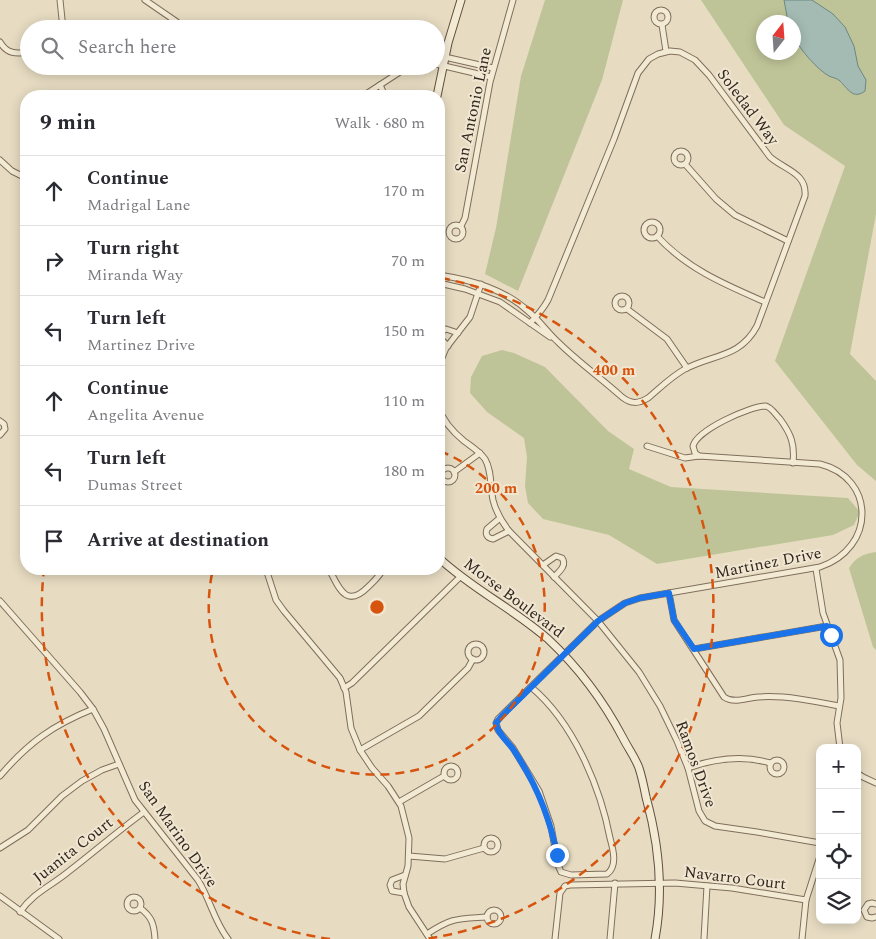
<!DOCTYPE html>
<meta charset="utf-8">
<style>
body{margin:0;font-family:Spectral,serif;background:#f7f7f7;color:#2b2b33}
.controls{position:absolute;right:15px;bottom:15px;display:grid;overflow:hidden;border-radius:10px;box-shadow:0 2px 12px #0003}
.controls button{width:45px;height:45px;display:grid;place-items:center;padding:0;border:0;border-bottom:1px solid #e1e1e2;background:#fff;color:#2b2b33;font:25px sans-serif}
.compass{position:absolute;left:756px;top:15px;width:45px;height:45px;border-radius:50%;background:#fff;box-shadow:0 2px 12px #0003;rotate:17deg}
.stop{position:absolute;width:15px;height:15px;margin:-11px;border:4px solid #1a73e8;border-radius:50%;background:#fff}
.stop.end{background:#1a73e8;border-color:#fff;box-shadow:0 1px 5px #0008}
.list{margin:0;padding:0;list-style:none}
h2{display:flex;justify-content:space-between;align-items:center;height:65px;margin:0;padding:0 20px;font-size:21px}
h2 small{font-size:16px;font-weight:400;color:#7c7c81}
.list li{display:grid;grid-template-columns:32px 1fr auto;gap:15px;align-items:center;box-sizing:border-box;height:70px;padding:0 20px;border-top:1px solid #e1e1e2}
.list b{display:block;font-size:19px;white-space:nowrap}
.list p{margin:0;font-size:16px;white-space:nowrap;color:#7c7c81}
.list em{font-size:16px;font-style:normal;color:#7c7c81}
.icon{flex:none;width:28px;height:28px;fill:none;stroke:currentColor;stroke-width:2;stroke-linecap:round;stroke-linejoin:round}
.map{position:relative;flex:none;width:876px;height:939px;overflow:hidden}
.search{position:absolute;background:#fff;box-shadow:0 2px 12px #0003;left:20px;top:20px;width:425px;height:55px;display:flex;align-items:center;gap:12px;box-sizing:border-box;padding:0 18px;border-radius:28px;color:#7c7c81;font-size:19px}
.panel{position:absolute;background:#fff;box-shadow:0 2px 12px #0003;left:20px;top:90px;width:425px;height:485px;border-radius:20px}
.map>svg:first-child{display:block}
.green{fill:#bfc498;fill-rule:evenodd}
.water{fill:#a4bbb4;stroke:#6c8780}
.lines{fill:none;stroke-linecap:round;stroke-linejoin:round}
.street-casing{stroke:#7f6e5c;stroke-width:7}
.secondary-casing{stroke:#614f3f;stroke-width:9}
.street{stroke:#f3ead4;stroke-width:5}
.secondary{stroke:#f3ead4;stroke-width:7}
.route{stroke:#1a73e8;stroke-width:6}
.ring{fill:none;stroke:#d6540e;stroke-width:2.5;stroke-dasharray:9 6}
.labels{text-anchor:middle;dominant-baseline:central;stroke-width:4;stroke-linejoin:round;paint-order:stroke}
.street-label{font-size:16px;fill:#31271e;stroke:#f0e6d1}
.centre{fill:#d6540e;stroke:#f0e6d1;stroke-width:2.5}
.ring-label{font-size:15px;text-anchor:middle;font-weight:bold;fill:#d6540e;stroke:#f0e6d1;stroke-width:4;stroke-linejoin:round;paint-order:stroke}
</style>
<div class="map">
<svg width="876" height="939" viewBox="0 0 876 939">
<rect width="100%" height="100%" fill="#e7dcc2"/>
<g class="green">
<polygon points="545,0 623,0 602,80 518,291 485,274 496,228 521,76"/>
<path d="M701 0H876V214L850 354 876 381V481L857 465 775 361 845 166 784 125ZM764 22H794V52H764Z"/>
<polygon points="502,350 514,353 545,367 608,431 634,449 629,469 671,487 848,498 860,512 854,525 833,535 657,564 609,535 543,519 528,503 525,486 527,457 524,438 487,412 470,393 471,377 482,356"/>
<path d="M876 552V650L873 647 849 568C856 557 863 554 876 552Z"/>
</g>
<path class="water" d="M784 0H812L833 14 845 27 854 46 858 66 866 80 865 91C853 100 848 89 840 81 837 78 833 78 829 76 819 71 799 49 795 38 793 34 794 28 794 22H788Z"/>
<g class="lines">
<g class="street-casing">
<g id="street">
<polyline points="60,0 63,29"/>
<polyline points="145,0 177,22 182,29"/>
<circle cx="661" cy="17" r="7"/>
<polyline points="662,25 666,51"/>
<polyline points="206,29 212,27"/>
<path d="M0 42C7 54 16 54 29 52"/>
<polyline points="436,55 493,68"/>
<polyline points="436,64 491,77"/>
<polyline points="380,85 385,96"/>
<polyline points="363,96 409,66"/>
<circle cx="681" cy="158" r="7"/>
<polyline points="0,160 12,171 26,178"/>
<polyline points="685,164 716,199 735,215 788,241"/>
<circle cx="652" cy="230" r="8"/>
<circle cx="456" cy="232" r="7"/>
<polyline points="461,226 465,218 490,82 513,0"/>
<path d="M657 236C687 269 726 285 765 302"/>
<path d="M439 275C471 280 505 289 529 312 540 321 548 333 558 342 578 362 601 378 622 397 631 404 638 404 648 398 660 388 672 376 685 369 713 354 740 358 757 326L805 196C807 173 785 170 770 157L709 75 695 60 680 52 670 51 658 54 649 59 638 73 614 139 548 300C543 309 537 316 530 323"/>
<polyline points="439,283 465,289 500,302 550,337"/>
<circle cx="622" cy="303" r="7"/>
<polyline points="627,309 667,339 687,368"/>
<polyline points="448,346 440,338 441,332 446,329 458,333"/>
<polyline points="439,365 446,348 470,317 481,284"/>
<path d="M439 408C443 421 453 432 464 441 472 447 479 451 485 459 492 471 490 486 493 500 496 512 502 522 509 531L598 621 639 672 660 706 677 741 688 768 699 811 705 821 715 826 757 832 820 843"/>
<polyline points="0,421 4,424 5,429 0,435"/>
<path d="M699 456 695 453 693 446C697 430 750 406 766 406 772 408 775 414 780 419 791 434 795 444 793 463"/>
<circle cx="448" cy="475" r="7"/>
<polyline points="454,472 480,453"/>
<path d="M500 518 487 529C485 534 487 538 493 539L509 531"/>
<path d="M543 565 556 556 562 558C567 565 560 571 554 577"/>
<polyline points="266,569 276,600 284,611 340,678 346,692 351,728 360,750 372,768 388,786 401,806 409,838 408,866 403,884 404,893 409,907 430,939"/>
<path d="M329 569C339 588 346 609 368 587 373 582 380 576 383 569"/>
<polyline points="816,569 823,613 840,660 841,698 837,723 840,748"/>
<path d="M669 593 674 620 724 697C734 704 746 698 758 697 784 695 814 701 839 706"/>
<path d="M0 601 80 692 93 709 104 729 135 800 198 880C210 899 214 921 228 939"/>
<circle cx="476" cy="652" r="8"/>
<polyline points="694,649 827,626"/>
<path d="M531 687C573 722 600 786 610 838 613 849 618 866 607 874L571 875 561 872 558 865 551 826 539 791 513 748 498 730 496 723 498 719 598 621 625 603 640 598 820 567C876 548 876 478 820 464L699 456 685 458 647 446"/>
<polyline points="344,688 352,683 461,576"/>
<polyline points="360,750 419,716 468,668 473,659"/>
<circle cx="777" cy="767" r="7"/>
<circle cx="451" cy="773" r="7"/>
<path d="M688 768C714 759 743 755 770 763"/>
<polyline points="857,773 863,777 876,783"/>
<path d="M0 776C28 743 53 725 93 709"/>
<polyline points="399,802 444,776"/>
<circle cx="491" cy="845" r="7"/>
<polyline points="0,848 28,830 62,796 82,781 102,770 119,764"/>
<polyline points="409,856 445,859 484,848"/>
<polyline points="404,893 392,891 390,885 392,880 405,875"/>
<polyline points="0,896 59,939"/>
<circle cx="134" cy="904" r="7"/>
<polyline points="876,904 872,903 868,904 864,910 867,917 872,918 876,917"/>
<path d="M140 908C152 917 154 924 155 939"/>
<circle cx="494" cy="917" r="7"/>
<path d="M20 912C33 893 51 886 68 872 94 852 118 831 144 812"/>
<path d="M427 934C453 917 458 919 487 917"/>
<polyline points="555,939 560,893 565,886 570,885 675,883 732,888 806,900"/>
<polyline points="610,939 615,883"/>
<polyline points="704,939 707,886"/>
<polyline points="802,939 806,900 820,856"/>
</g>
</g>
<g class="secondary-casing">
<g id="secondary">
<polyline points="437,96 448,43 461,0"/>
<path d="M439 558C472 589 514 609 548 639 579 668 603 700 623 738 628 748 635 757 639 768 642 777 644 787 646 797 659 844 664 891 655 939"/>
</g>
</g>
<use href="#street" class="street"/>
<use href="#secondary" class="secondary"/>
</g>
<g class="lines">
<path class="route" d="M557 855C550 817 536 784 515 752 510 743 497 734 496 723L502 716 598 621 625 603 640 598 669 593 674 620 694 649 827 626 831 635"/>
</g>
<g class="ring">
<path d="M440 451A168 168 0 1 1 213 569"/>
<path d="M330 939A335 335 0 0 1 44 569M441 278A335 335 0 0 1 424 939"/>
</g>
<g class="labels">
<g class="street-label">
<text transform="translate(748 107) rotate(53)">Soledad Way</text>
<text transform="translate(473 110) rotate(-78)">San Antonio Lane</text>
<text transform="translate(768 563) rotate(-11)">Martinez Drive</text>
<text transform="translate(514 598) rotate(37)">Morse Boulevard</text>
<text transform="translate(696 764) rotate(70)">Ramos Drive</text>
<text transform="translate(178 834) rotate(55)">San Marino Drive</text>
<text transform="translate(73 850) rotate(-38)">Juanita Court</text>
<text transform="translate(735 878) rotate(7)">Navarro Court</text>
</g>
</g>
<circle cx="377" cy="607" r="8" class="centre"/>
<g class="ring-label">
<text x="614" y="375">400 m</text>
<text x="496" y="493">200 m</text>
</g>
</svg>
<div class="controls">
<button>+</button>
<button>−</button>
<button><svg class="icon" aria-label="locate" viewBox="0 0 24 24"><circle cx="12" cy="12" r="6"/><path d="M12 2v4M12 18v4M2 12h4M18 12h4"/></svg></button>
<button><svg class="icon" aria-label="layers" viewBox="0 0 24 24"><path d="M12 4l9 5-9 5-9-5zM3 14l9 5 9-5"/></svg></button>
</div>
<svg class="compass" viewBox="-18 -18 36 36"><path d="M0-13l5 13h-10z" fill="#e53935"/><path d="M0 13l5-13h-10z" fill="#7c7c81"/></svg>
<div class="stop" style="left:831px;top:635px"></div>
<div class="stop end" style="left:557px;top:855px"></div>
<div class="search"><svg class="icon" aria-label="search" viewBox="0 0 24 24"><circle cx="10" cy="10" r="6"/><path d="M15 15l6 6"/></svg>Search here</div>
<section class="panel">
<h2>9 min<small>Walk · 680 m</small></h2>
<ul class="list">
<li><svg class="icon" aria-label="ahead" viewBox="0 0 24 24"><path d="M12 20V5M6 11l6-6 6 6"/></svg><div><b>Continue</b><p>Madrigal Lane</p></div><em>170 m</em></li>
<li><svg class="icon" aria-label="right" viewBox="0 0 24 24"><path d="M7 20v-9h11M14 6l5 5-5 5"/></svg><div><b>Turn right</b><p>Miranda Way</p></div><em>70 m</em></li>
<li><svg class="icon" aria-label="left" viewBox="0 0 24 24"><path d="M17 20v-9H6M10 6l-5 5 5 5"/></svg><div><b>Turn left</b><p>Martinez Drive</p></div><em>150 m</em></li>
<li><svg class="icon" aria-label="ahead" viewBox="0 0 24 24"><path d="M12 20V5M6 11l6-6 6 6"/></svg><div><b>Continue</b><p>Angelita Avenue</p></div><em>110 m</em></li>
<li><svg class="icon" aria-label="left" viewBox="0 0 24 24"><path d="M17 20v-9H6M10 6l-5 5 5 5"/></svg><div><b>Turn left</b><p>Dumas Street</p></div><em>180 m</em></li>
<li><svg class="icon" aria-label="arrive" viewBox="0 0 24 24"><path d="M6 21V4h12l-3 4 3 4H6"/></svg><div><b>Arrive at destination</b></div></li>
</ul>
</section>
</div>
